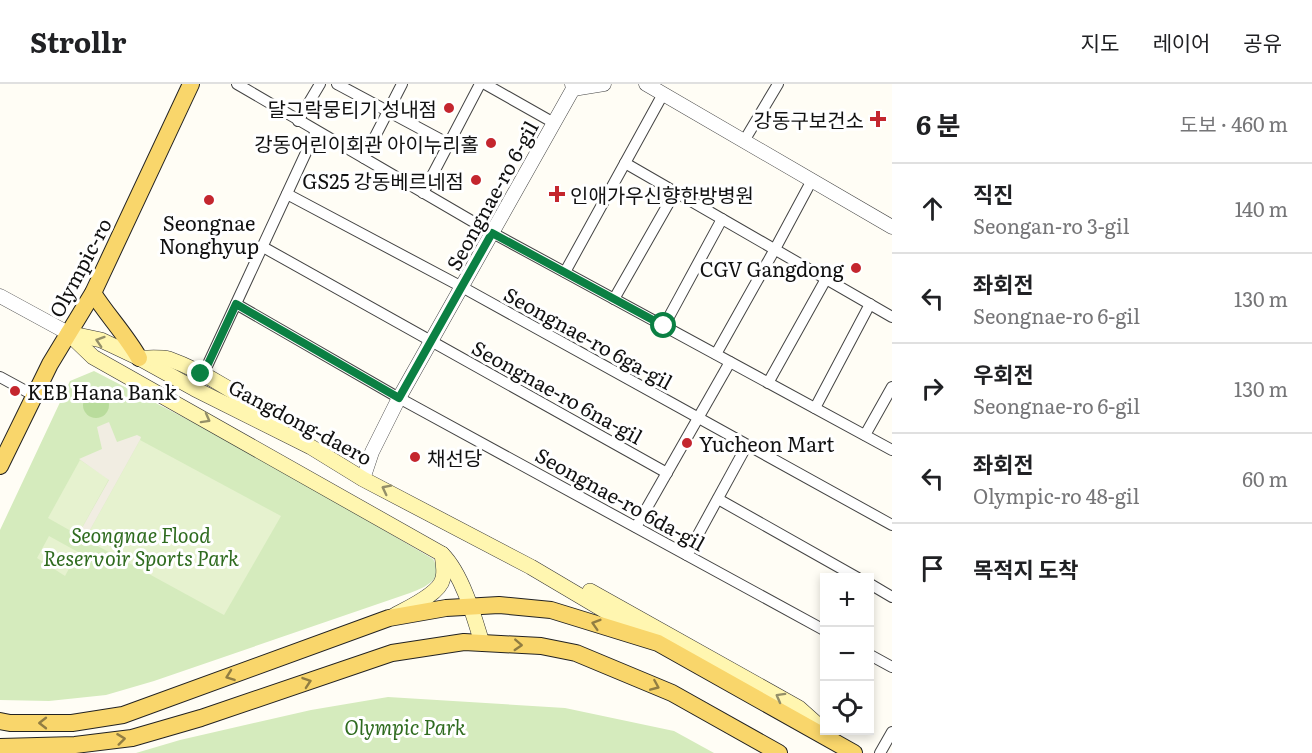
<!DOCTYPE html>
<html lang="ko">
<meta charset="utf-8">
<style>
body{margin:0;font-family:Literata,"Noto Sans KR",serif;background:#f2f2f2;color:#202124}
.controls{position:absolute;right:18px;bottom:18px;display:grid;overflow:hidden;border-radius:0px;box-shadow:0 3px 9px #0003}
.controls button{width:54px;height:54px;display:grid;place-items:center;padding:0;border:0;border-bottom:2px solid #e0e0e0;background:#fff;color:#202124;font:30px sans-serif}
.stop{position:absolute;width:18px;height:18px;margin:-14px;border:4px solid #0b8043;border-radius:50%;background:#fff}
.stop.end{background:#0b8043;border-color:#fff;box-shadow:0 2px 6px #0008}
.list{margin:0;padding:0;list-style:none}
h2{display:flex;justify-content:space-between;align-items:center;height:78px;margin:0;padding:0 24px;font-size:26px}
h2 small{font-size:20px;font-weight:400;color:#757577}
.list li{display:grid;grid-template-columns:39px 1fr auto;gap:18px;align-items:center;box-sizing:border-box;height:90px;padding:0 24px;border-top:2px solid #e0e0e0}
.list b{display:block;font-size:22px;white-space:nowrap}
.list p{margin:0;font-size:20px;white-space:nowrap;color:#757577}
.list em{font-size:20px;font-style:normal;color:#757577}
.icon{flex:none;width:33px;height:33px;fill:none;stroke:currentColor;stroke-width:2;stroke-linecap:round;stroke-linejoin:round}
.map{position:relative;flex:none;width:892px;height:669px;overflow:hidden}
header{display:flex;align-items:center;gap:36px;box-sizing:border-box;height:84px;padding:0 30px;background:#fff;border-bottom:2px solid #e0e0e0}
header strong{font-size:28px}
nav{display:flex;gap:33px;margin-inline-start:auto;font-size:21px}
main{display:flex}
aside{flex:1;background:#fff}
.map>svg:first-child{display:block}
.green{fill:#d5ebbd}
.forest{fill:#b9dc9c}
.pitch{fill:#e6f2cf}
.plaza{fill:#f1ede2}
.lines{fill:none;stroke-linecap:round;stroke-linejoin:round}
.minor-casing{stroke:#444;stroke-width:12}
.tertiary-casing{stroke:#444;stroke-width:15}
.secondary-casing{stroke:#333;stroke-width:16}
.primary-casing{stroke:#222;stroke-width:18}
.minor{stroke:#fff;stroke-width:10}
.tertiary{stroke:#fff;stroke-width:14}
.secondary{stroke:#fff6b0;stroke-width:15}
.primary{stroke:#f9d66b;stroke-width:16}
.oneway{stroke:#948f68}
.oneway2{stroke:#917d42}
.route{stroke:#0b8043;stroke-width:8}
.poi-dot{fill:#c4262e;stroke:#fff;stroke-width:2}
.labels{text-anchor:middle;dominant-baseline:central;stroke-width:6;stroke-linejoin:round;paint-order:stroke}
.poi-label{font-size:20px;fill:#111;stroke:#fff;text-anchor:end}
.street-label{font-size:20px;fill:#111;stroke:#fff}
.park-label{font-size:20px;font-style:italic;fill:#2f6b1f;stroke:#fff}
</style>
<header>
<strong>Strollr</strong>
<nav><a>지도</a><a>레이어</a><a>공유</a></nav>
</header>
<main>
<div class="map">
<svg width="892" height="669" viewBox="0 0 892 669">
<rect width="100%" height="100%" fill="#fffdf5"/>
<g class="green">
<path d="M94 287 256 371 433 475C446 496 423 504 407 510L154 597 106 611 49 617 0 616V446L70 297Z"/>
<polygon points="388,613 565,624 674,647 714,669 136,669 180,656 311,626"/>
</g>
<circle class="forest" cx="96" cy="321" r="13"/>
<g class="pitch">
<polygon points="140,356 281,432 224,531 85,455"/>
<polygon points="80,376 109,395 78,451 48,434"/>
<polygon points="49,452 78,468 65,492 37,474"/>
</g>
<polygon class="plaza" points="109,338 117,358 137,351 141,353 140,356 85,455 78,451 109,396 79,375 102,365 97,343"/>
<g class="lines">
<g class="minor-casing">
<g id="minor">
<polyline points="237,0 489,147 892,366"/>
<polyline points="337,0 449,60"/>
<polyline points="485,0 554,39"/>
<polyline points="298,37 320,0"/>
<polyline points="744,57 778,0"/>
<polyline points="364,74 402,0"/>
<polyline points="625,79 892,233"/>
<polyline points="423,109 480,0"/>
<polyline points="287,110 462,203 892,441"/>
<polyline points="263,163 667,389"/>
<polyline points="565,188 663,10"/>
<polyline points="614,215 675,108"/>
<polyline points="236,220 399,314 824,546"/>
<polyline points="664,242 722,135"/>
<polyline points="716,270 775,165 812,96"/>
<polyline points="201,290 208,280 316,47"/>
<polyline points="0,293 35,312"/>
<polyline points="768,299 826,195"/>
<polyline points="815,324 870,220"/>
<polyline points="865,351 892,303"/>
<polyline points="718,415 858,494"/>
<polyline points="636,443 730,278"/>
<polyline points="687,471 747,361"/>
<polyline points="870,500 892,513"/>
<polyline points="870,571 892,583"/>
<polyline points="880,669 892,648"/>
</g>
</g>
<g class="tertiary-casing">
<g id="tertiary">
<polyline points="646,0 892,143"/>
<polyline points="573,5 604,0"/>
<polyline points="0,212 68,249"/>
<polyline points="363,395 372,368 399,314 573,5 572,0"/>
</g>
</g>
<g class="secondary-casing">
<g id="secondary">
<polyline points="68,249 101,256 139,274 195,305 311,363 363,395 531,483 646,551"/>
<path d="M68 249 93 273 442 470C462 490 474 532 482 559"/>
<path d="M141 274C150 274 161 273 169 275 208 289 244 314 277 338"/>
<polyline points="590,507 799,624 828,650"/>
<path d="M395 531C408 524 440 510 443 494 445 487 443 478 442 470"/>
</g>
</g>
<g class="primary-casing">
<g id="primary">
<path d="M93 209C107 231 126 251 139 274"/>
<polyline points="0,382 50,280 93,209 191,0"/>
<polyline points="0,637 10,639 72,639 123,631 389,534 446,524 499,521 551,526 658,559 854,669"/>
<polyline points="0,663 75,661 132,654 201,634 392,569 464,558 541,562 576,569 672,609 779,669"/>
</g>
</g>
<use href="#minor" class="minor"/>
<use href="#tertiary" class="tertiary"/>
<use href="#secondary" class="secondary"/>
<use href="#primary" class="primary"/>
</g>
<defs><path id="oneway-chevron" d="M-2-3.5L2.5 0L-2 3.5" fill="none" stroke-width="1.6" stroke-linecap="round" stroke-linejoin="round" transform="scale(1.5)"/></defs>
<g class="oneway">
<use href="#oneway-chevron" transform="translate(100 257) rotate(-162)"/>
<use href="#oneway-chevron" transform="translate(206 335) rotate(29)"/>
<use href="#oneway-chevron" transform="translate(386 405) rotate(-153)"/>
<use href="#oneway-chevron" transform="translate(780 613) rotate(-151)"/>
</g>
<g class="oneway2">
<use href="#oneway-chevron" transform="translate(596 540) rotate(-163)"/>
<use href="#oneway-chevron" transform="translate(518 561) rotate(3)"/>
<use href="#oneway-chevron" transform="translate(230 592) rotate(160)"/>
<use href="#oneway-chevron" transform="translate(307 598) rotate(-19)"/>
<use href="#oneway-chevron" transform="translate(655 602) rotate(23)"/>
<use href="#oneway-chevron" transform="translate(43 639) rotate(180)"/>
<use href="#oneway-chevron" transform="translate(121 655) rotate(-7)"/>
</g>
<g class="lines">
<polyline class="route" points="201,290 208,280 236,220 399,314 492,149 664,242"/>
</g>
<g class="poi-dot">
<circle cx="449" cy="24" r="6"/>
<path d="M875 26h6v6h6v6h-6v6h-6v-6h-6v-6h6z"/>
<circle cx="491" cy="59" r="6"/>
<circle cx="476" cy="96" r="6"/>
<path d="M554 101h6v6h6v6h-6v6h-6v-6h-6v-6h6z"/>
<circle cx="209" cy="116" r="6"/>
<circle cx="856" cy="184" r="6"/>
<circle cx="15" cy="307" r="6"/>
<circle cx="687" cy="359" r="6"/>
<circle cx="415" cy="373" r="6"/>
</g>
<g class="labels">
<g class="poi-label">
<text x="437" y="24">달그락뭉티기 성내점</text>
<text x="864" y="35">강동구보건소</text>
<text x="479" y="59">강동어린이회관 아이누리홀</text>
<text x="464" y="96">GS25 강동베르네점</text>
<text x="570" y="110" text-anchor="start">인애가우신향한방병원</text>
<text x="209" y="138" text-anchor="middle">Seongnae<tspan x="209" dy="23">Nonghyup</tspan></text>
<text x="844" y="184">CGV Gangdong</text>
<text x="27" y="307" text-anchor="start">KEB Hana Bank</text>
<text x="699" y="359" text-anchor="start">Yucheon Mart</text>
<text x="427" y="373" text-anchor="start">채선당</text>
</g>
<g class="street-label">
<text transform="translate(491 111) rotate(-61)">Seongnae-ro 6-gil</text>
<text transform="translate(79 183) rotate(-62)">Olympic-ro</text>
<text transform="translate(589 253) rotate(29)">Seongnae-ro 6ga-gil</text>
<text transform="translate(558 307) rotate(29)">Seongnae-ro 6na-gil</text>
<text transform="translate(301 337) rotate(28)">Gangdong-daero</text>
<text transform="translate(621 414) rotate(29)">Seongnae-ro 6da-gil</text>
</g>
<g class="park-label">
<text x="141" y="450">Seongnae Flood<tspan x="141" dy="23">Reservoir Sports Park</tspan></text>
<text x="405" y="642">Olympic Park</text>
</g>
</g>
</svg>
<div class="controls">
<button>+</button>
<button>−</button>
<button><svg class="icon" aria-label="locate" viewBox="0 0 24 24"><circle cx="12" cy="12" r="6"/><path d="M12 2v4M12 18v4M2 12h4M18 12h4"/></svg></button>
</div>
<div class="stop" style="left:664px;top:242px"></div>
<div class="stop end" style="left:201px;top:290px"></div>
</div>
<aside>
<h2>6 분<small>도보 · 460 m</small></h2>
<ul class="list">
<li><svg class="icon" aria-label="ahead" viewBox="0 0 24 24"><path d="M12 20V5M6 11l6-6 6 6"/></svg><div><b>직진</b><p>Seongan-ro 3-gil</p></div><em>140 m</em></li>
<li><svg class="icon" aria-label="left" viewBox="0 0 24 24"><path d="M17 20v-9H6M10 6l-5 5 5 5"/></svg><div><b>좌회전</b><p>Seongnae-ro 6-gil</p></div><em>130 m</em></li>
<li><svg class="icon" aria-label="right" viewBox="0 0 24 24"><path d="M7 20v-9h11M14 6l5 5-5 5"/></svg><div><b>우회전</b><p>Seongnae-ro 6-gil</p></div><em>130 m</em></li>
<li><svg class="icon" aria-label="left" viewBox="0 0 24 24"><path d="M17 20v-9H6M10 6l-5 5 5 5"/></svg><div><b>좌회전</b><p>Olympic-ro 48-gil</p></div><em>60 m</em></li>
<li><svg class="icon" aria-label="arrive" viewBox="0 0 24 24"><path d="M6 21V4h12l-3 4 3 4H6"/></svg><div><b>목적지 도착</b></div></li>
</ul>
</aside>
</main>
